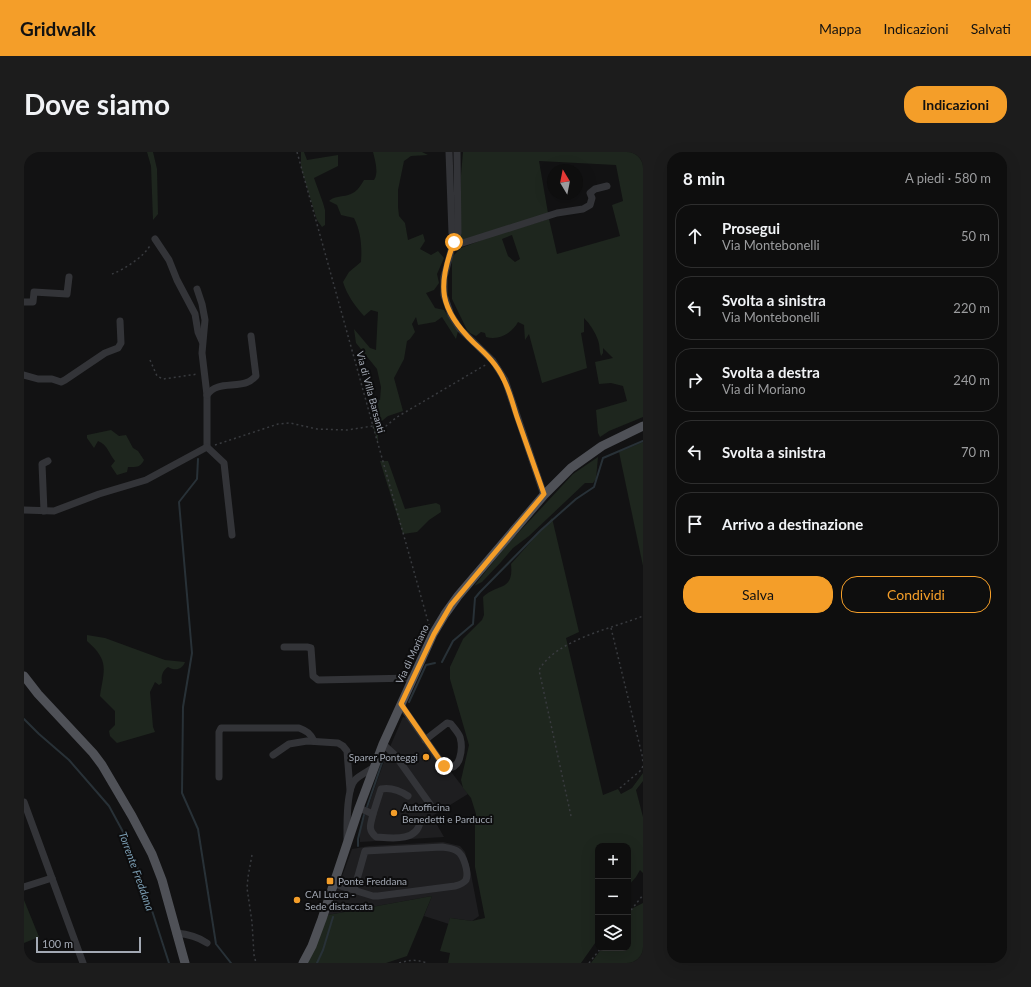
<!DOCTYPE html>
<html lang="it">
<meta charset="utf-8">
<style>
body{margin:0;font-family:Lato,sans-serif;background:#1c1c1c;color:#f1f3f6}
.controls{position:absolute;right:12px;bottom:12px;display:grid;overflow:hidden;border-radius:8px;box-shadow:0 4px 16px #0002}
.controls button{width:36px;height:36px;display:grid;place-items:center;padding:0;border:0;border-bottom:1px solid #2e2e2e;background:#0e0e0e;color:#f1f3f6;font:20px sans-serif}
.compass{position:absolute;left:523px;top:12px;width:36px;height:36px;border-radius:50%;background:#0e0e0e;box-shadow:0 4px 16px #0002;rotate:350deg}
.scale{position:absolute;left:12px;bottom:10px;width:105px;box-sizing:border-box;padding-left:4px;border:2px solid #a3a9b4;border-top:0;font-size:11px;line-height:14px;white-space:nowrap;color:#a3a9b4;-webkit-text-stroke:3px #0d0d0e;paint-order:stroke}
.stop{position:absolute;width:12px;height:12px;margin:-9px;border:3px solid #f49e29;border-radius:50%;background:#fff}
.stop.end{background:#f49e29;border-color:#fff;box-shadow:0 1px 4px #0008}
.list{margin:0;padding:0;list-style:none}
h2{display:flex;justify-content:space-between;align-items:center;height:52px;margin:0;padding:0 16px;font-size:17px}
h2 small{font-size:13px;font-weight:400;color:#9b9c9e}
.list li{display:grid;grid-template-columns:26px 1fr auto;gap:12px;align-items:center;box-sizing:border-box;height:64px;margin:0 8px 8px;padding:0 8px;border:1px solid #2e2e2e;border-radius:16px}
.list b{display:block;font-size:15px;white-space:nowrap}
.list p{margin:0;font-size:13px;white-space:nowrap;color:#9b9c9e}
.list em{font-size:13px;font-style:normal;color:#9b9c9e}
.actions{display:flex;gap:8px;padding:12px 16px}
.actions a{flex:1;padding:9px 0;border:1px solid #f49e29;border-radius:16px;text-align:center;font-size:14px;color:#f49e29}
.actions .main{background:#f49e29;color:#111}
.icon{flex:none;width:22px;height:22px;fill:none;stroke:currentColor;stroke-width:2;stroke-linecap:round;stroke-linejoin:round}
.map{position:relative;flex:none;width:619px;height:811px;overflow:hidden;border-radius:16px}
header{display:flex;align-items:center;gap:24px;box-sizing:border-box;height:56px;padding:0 20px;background:#f49e29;color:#111}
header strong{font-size:19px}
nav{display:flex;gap:22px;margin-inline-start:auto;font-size:14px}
.intro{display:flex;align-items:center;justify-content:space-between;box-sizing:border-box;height:96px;padding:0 24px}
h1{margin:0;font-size:28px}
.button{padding:10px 18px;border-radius:16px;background:#f49e29;color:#111;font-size:14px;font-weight:700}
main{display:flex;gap:24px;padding:0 24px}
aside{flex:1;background:#0e0e0e;border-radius:16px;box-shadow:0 4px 16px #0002}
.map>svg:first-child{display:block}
.built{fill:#1e1e20}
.green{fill:#1e261e;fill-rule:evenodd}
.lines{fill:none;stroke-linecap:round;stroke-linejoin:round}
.stream{stroke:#283137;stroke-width:2}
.path{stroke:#393b3f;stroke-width:1.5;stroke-dasharray:2 3;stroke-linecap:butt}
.minor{stroke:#333438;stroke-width:7}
.major{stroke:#4f5157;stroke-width:9}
.route{stroke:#f49e29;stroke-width:5}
.poi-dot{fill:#f49e29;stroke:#0d0d0e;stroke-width:1.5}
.labels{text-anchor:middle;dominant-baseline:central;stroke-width:4;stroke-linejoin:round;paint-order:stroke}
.street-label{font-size:10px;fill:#a3a9b4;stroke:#0d0d0e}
.poi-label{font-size:10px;fill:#a3a9b4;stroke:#0d0d0e;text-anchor:start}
.water-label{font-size:11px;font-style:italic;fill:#799bb0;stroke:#0d0d0e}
</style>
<header>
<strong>Gridwalk</strong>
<nav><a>Mappa</a><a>Indicazioni</a><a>Salvati</a></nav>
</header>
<div class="intro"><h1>Dove siamo</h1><a class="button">Indicazioni</a></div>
<main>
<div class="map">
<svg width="619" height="811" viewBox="0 0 619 811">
<rect width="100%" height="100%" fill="#121213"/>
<g class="built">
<polygon points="379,565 387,567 444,642 408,664 420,685 336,690 336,678 362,604"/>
<polygon points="419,690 436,694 441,700 446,717 455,764 448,769 426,766 425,772 400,764 408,744 304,763 328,697 345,694"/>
</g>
<g class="green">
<polygon points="123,0 129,0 133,17 134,62 129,68 127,14"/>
<polygon points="277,0 280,0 283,8 314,3 314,14 290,26 299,51 301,58 301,73 298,75 293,68 277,16"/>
<path d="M349 0H398L404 3 387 4 380 9 374 38V55L375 64 381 71 384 88 399 82 401 89 396 97 407 103 414 99 420 106 413 122 415 131 410 138 402 141 411 156 420 158 434 179 432 187 418 165 411 170 394 173 392 165 388 172 391 180 386 187 383 189 380 207 370 226 379 259 364 264 354 272V291C351 278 345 271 354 259L348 245 356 248 357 235 353 217 332 191 330 177 346 196 352 198 354 160 347 158 340 164C331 154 323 143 319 130L325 120 337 110C338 94 337 80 330 66L317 63 313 53 305 49C310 44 317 45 324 43 332 41 336 35 340 28H350C355 21 351 8 349 0Z"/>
<path d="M439 0H619V265L585 279 576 285 574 281 572 258 603 249 599 234 587 231 575 232 571 210 589 206 579 196V201L577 204C575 199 576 193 574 188 571 180 566 172 560 166V180L557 181 563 216 518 231 505 182 501 188 500 173 494 170C488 181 475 189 462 185L461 181 457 180 452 184 446 181 443 178 428 147V105L437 96 471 83 525 67 533 102 596 84 588 53 599 49 592 13 515 9 524 61 436 89 437 23ZM488 83 496 107 491 110 484 104 478 87Z"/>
<path d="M87 278 95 284 102 283 109 296 114 299 120 308C116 316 112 315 104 315L103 320 93 323 87 314 91 309C85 302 84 293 74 289L70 296 63 286V283Z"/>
<polygon points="619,290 619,414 595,300"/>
<polygon points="574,305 572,327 569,331 561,331 505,384 489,396 477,410 458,430 450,434 482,394 549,322"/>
<polygon points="356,309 364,309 381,357 412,351 416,353 417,360 405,368 393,380 379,382"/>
<path d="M528 366 555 480 542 486 579 643 594 637 597 642 608 636 619 621V629L612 638 619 665V721L616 718 612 725 604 734V694H574V787L557 811H424L426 801 416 799 426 766 448 769 461 766 451 715V671L452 662 447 646 439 636 437 628 445 593 426 527V515L439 487 458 468 460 463 459 445C473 431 490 440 487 412Z"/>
<path d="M63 483 81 486 141 508 161 510C158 518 151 519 144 515 138 519 137 524 138 531L135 533 131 530 126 540 129 575 131 580 93 591 86 584 85 579 91 573V559L76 544C80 518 86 509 63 489Z"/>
<polygon points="408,744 383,804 362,811 284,811 304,763"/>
<polygon points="0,748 15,785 0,791"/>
<polygon points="619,751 619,811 567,811 578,796 604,796 604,762 609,756"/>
</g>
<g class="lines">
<g class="stream">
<polyline points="174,307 173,327 155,350 168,501 159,555 158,641 174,677 192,792 207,811"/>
<polyline points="418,510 429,489 449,472 451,446 456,440 517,378 552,347 570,335 579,306 619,289"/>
<polyline points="385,550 402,513 411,511"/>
<polyline points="0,567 15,582 45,608 85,654 104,689 121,737 145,811"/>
<polyline points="343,655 360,605"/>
<polyline points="334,694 334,687 340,663"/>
<polyline points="293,811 299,798 309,765"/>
</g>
<g class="path">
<polyline points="273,0 349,274 405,473"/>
<path d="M88 122C101 117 120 105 127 92"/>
<polyline points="126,208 133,224 139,227 174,222"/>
<polyline points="191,293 254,272 266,271 293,277 323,278 349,274 362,274 373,265 463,212"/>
<polyline points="587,476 618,603 619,611"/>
<polyline points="596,636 616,619 619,614"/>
<path d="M547 664 515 518C533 487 587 477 619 464"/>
<polyline points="228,703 224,725 223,736 228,770 230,803 232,811"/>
<polyline points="604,762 619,743"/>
<path d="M375 811C386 808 391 807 403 811"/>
<polyline points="565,811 577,796"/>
</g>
<g class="minor">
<polyline points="425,0 428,81 431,87"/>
<polyline points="433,0 434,81 427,99 420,125 420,143 427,163 436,177 469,209 481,228 520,343"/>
<polyline points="131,87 145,108 153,128 171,162 174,180 178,189"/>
<polyline points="429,94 533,61 559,57 566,53 568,46 566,41 571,37 583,34"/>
<polyline points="173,137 178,152 181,168 178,201 183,243 183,295"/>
<polyline points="0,150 9,150 10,140 43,142 45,125"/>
<polyline points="0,223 14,227 28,227 37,230 41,228 81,201 94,196 97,191 96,169"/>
<path d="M183 243C193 229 210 236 224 230 227 229 230 226 232 224L227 184"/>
<polyline points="0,358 30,359 75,342 122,328 183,295 200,311 208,383"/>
<polyline points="20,359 18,312 24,309"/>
<polyline points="260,495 283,495 287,496 289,524 294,528 389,526"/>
<path d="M377 553 420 614C437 622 439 596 436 585 434 580 430 576 427 572L423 571 401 588"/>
<polyline points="359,592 371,603 408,655"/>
<polyline points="249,603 265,592 283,589 314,591 319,594 323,599 326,638"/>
<path d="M195 625V580L197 576H275C283 579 286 581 290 589"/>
<polyline points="0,650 59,811"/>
<path d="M335 656 349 662 357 637C367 635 375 638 384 644"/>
<path d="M349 662C347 672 343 677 352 685 367 686 393 690 396 670"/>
<path d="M323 687C323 674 322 638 331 628 336 623 343 620 349 616"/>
<path d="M310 732 349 744H354L431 734C435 733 439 732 442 728 445 721 440 703 433 699 429 696 423 696 418 695L341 699 330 738"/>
<polyline points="0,735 28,726"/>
<path d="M152 781C163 782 173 784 183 791"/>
</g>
<g class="major">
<polyline points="0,524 14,542 69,601 78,613 108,664 128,702 138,728 161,811"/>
<polyline points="279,811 288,794 298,767 335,656 359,592 409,482 421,462 434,444 520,343 547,316 578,294 619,274"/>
</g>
</g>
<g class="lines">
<path class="route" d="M420 614 377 552 410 482 427 453 520 342C511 317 502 291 493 265 489 253 486 240 480 228 473 212 462 202 450 191 415 157 413 134 430 90"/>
</g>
<g class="poi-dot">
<circle cx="402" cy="605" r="4"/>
<circle cx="370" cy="661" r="4"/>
<rect x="302" y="725" width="8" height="8" rx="2"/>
<circle cx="273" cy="748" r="4"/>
</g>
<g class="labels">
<g class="street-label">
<text transform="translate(347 240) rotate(75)">Via di Villa Barsanti</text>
<text transform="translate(388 502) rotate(-65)">Via di Moriano</text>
</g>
<g class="poi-label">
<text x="394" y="605" text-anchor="end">Sparer Ponteggi</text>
<text x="378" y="655">Autofficina<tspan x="378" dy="12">Benedetti e Parducci</tspan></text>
<text x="314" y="729">Ponte Freddana</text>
<text x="281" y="742">CAI Lucca -<tspan x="281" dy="12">Sede distaccata</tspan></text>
</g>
<g class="water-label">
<text transform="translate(113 719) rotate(70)">Torrente Freddana</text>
</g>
</g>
</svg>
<div class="controls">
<button>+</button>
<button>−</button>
<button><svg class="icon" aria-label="layers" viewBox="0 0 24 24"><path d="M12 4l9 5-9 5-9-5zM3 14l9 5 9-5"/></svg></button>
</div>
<svg class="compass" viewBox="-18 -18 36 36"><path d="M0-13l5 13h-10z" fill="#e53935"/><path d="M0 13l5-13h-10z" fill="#9b9c9e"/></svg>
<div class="scale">100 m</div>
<div class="stop" style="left:430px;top:90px"></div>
<div class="stop end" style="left:420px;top:614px"></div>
</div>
<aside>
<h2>8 min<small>A piedi · 580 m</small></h2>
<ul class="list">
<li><svg class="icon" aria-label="ahead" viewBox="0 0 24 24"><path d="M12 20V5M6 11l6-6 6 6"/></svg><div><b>Prosegui</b><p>Via Montebonelli</p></div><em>50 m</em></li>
<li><svg class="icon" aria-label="left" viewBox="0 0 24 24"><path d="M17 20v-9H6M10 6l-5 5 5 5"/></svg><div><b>Svolta a sinistra</b><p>Via Montebonelli</p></div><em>220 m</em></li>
<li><svg class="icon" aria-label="right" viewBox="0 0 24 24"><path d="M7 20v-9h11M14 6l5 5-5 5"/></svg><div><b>Svolta a destra</b><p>Via di Moriano</p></div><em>240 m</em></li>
<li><svg class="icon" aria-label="left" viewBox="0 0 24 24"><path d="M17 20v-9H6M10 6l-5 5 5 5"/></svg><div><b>Svolta a sinistra</b></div><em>70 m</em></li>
<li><svg class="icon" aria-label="arrive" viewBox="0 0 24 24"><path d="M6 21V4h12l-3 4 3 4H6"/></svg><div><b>Arrivo a destinazione</b></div></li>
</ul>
<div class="actions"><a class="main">Salva</a><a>Condividi</a></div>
</aside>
</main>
